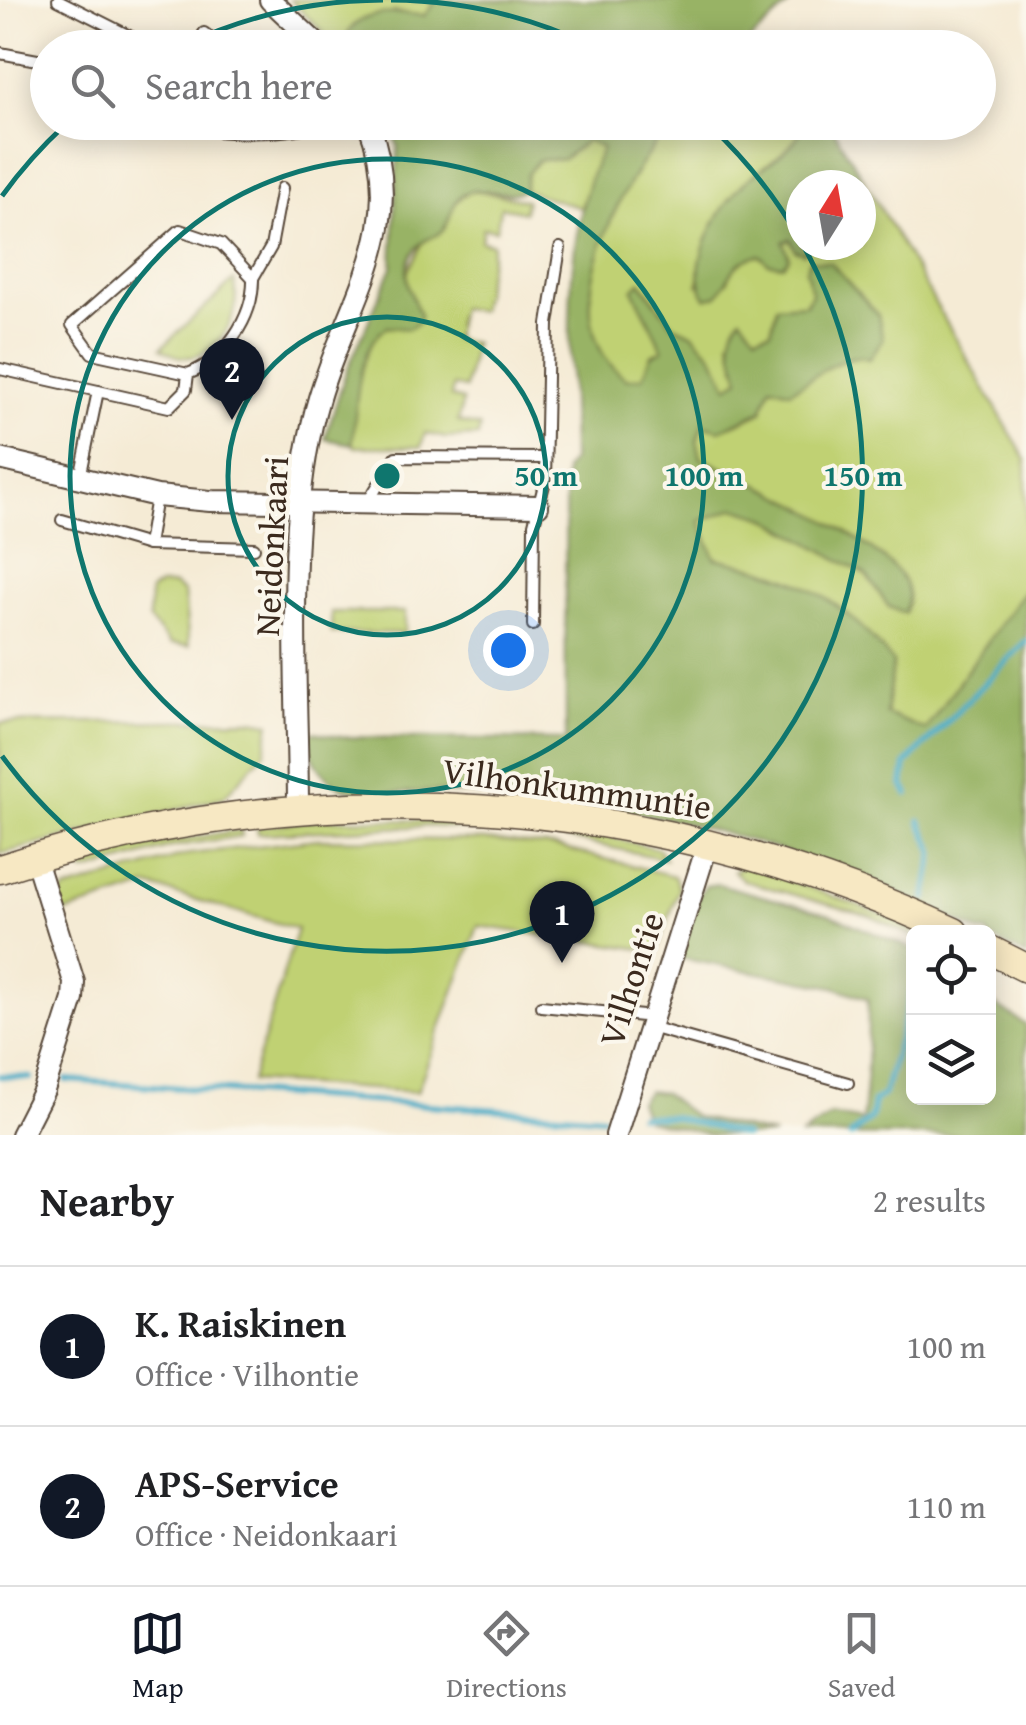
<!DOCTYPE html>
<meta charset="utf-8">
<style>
body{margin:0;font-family:"Gentium Book Plus",serif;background:#f2f2f2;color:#202124}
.controls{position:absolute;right:30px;bottom:30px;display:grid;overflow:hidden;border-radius:15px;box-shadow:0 5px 25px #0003}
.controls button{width:90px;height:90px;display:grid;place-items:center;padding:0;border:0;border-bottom:2px solid #e0e0e0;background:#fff;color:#202124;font:50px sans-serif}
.compass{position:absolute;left:786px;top:170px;width:90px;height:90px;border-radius:50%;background:#fff;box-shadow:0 5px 25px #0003;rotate:11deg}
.you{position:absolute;left:508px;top:650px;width:35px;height:35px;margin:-25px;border:8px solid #fff;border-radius:50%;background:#1a73e8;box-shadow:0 0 0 15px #1a73e833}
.badge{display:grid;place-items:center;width:65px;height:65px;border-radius:50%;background:#111827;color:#fff;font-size:32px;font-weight:700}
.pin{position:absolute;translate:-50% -82px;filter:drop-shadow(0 2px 5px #0008)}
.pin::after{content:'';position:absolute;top:52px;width:35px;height:30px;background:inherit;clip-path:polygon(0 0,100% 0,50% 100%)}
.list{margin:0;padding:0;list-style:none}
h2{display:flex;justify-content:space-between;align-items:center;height:130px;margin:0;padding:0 40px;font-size:42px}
h2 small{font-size:32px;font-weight:400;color:#757577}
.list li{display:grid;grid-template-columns:65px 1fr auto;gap:30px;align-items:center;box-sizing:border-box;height:160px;padding:0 40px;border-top:2px solid #e0e0e0}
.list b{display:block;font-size:38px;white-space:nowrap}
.list p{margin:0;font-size:32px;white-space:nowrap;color:#757577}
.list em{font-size:32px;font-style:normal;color:#757577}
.icon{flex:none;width:55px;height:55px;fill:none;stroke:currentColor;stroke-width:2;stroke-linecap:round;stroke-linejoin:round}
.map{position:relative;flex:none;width:1026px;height:1135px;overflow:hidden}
.search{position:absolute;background:#fff;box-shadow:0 5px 25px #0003;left:30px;right:30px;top:30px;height:110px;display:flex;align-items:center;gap:25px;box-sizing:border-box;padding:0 35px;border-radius:55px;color:#757577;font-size:38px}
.sheet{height:450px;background:#fff}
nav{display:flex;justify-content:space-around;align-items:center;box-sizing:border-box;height:140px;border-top:2px solid #e0e0e0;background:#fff;font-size:28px;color:#757577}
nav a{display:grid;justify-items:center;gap:5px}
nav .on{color:#111827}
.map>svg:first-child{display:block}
.green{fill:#c0d173;stroke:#7e7e48;stroke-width:2.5}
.forest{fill:#98b365;stroke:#6a6e42;stroke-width:2.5}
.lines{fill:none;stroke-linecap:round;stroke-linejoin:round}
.stream{stroke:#45aac5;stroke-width:6}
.lane-casing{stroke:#574739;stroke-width:14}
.street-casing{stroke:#574739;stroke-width:24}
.secondary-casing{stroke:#574739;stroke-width:31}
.lane{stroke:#fff;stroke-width:10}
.street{stroke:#fff;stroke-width:20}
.secondary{stroke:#f7e8c3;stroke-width:28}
.ring{fill:none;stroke:#0f766e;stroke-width:5}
.labels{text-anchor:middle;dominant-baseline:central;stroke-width:8;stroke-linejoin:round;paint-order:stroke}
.street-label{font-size:35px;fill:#3b2a1e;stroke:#fbf7ec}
.centre{fill:#0f766e;stroke:#fbf7ec;stroke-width:5}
.ring-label{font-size:30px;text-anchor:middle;font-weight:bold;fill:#0f766e;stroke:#fbf7ec;stroke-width:8;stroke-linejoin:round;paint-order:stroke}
</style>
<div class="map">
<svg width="1026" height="1135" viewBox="0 0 1026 1135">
<rect width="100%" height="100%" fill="#fbf7ec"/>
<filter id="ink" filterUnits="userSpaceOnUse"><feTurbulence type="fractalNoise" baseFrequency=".01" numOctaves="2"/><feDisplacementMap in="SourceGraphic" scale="20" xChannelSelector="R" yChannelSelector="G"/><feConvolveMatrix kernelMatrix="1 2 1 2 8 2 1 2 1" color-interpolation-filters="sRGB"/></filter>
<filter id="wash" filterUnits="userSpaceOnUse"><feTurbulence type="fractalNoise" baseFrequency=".0048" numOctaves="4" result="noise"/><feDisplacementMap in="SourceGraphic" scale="40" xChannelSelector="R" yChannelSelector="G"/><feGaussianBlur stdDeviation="2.25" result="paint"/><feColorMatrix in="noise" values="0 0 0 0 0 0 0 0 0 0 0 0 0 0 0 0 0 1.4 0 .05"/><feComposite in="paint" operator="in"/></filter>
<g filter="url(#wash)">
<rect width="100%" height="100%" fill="#f5ebd5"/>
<g class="green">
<polygon points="290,0 437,0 424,16 394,12 344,44 346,48 338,47"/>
<path d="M673 123H804C793 156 759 165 737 190 714 217 702 251 698 285L727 282C737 255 765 250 790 238L804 253 809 245H861L858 185 864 180 1026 460V588L925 730 886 714 893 662C836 593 800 577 715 558L697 517 735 508 764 517 866 575 889 607 904 612 884 558 772 491 701 458 697 441 702 425C726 432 740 422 761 412L771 386C806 385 828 363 859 355L806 269 812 294 805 304 777 306 771 331 730 341 741 380 728 386 713 356 692 333 673 325 641 282 633 289 664 350 652 355 643 377 627 380C544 322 622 177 673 123Z"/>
<polygon points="587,140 602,148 581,208 524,190 527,174 538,160 563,159"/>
<path d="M475 190 526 200 524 212 501 207 496 230 483 228 481 241 493 244 480 311 460 308 454 339 474 343 465 388 453 386 451 397 463 400 458 422 480 427 478 436 445 438 425 433 421 447H355L351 440C356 408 356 345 387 327H396L408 271 423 242C448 232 447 197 475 190Z"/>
<path d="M234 280C245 322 205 380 161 348Z"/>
<polygon points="161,585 174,585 184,593 189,646 170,644 149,620 150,591"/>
<polygon points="331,612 405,612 405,633 332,633"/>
<polygon points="252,720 270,723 265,752 224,797 0,854 0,723"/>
<polygon points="327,819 548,823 659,849 665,859 546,834 430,826 258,834 257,827"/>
<polygon points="241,830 242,836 171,847 86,872 78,868 90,854"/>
<polygon points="317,839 484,840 557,847 674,876 679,889 657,951 478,926 417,1092 251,1081 297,929 149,886 61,914 57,900 65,890 189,854"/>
<polygon points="746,864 930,932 914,932 913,936 870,916 744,881 734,871"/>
</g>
<g class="forest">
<path d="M437 0H794L743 47 346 48 344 44C352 8 394 12 424 16Z"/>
<path d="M388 123H673C622 177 544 323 627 379L643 377 652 355 663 350 633 289 640 282 673 325 692 333 713 356 728 386 740 379C734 357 724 337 741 317L756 335 771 331 777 306 806 304 812 294 806 269 810 260 831 263 878 315 883 340 869 359C844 349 814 379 790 391L771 386 762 411 720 430 702 425 697 441 701 458C747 479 883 540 905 583 910 593 908 604 904 613L889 607 866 575 764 517 735 508 700 521 715 558C800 577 836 593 893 662L886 714 925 730 1026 588V956L989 937 988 932H979C851 869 710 819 567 802 522 797 476 793 431 792 406 791 371 796 347 789 324 783 306 753 308 731L341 737 566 740 565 469 572 461C572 357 558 245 602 148L587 140 563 159 538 160 527 174 524 190C506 199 488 186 469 192 451 197 453 217 443 230 437 237 429 237 423 242 396 264 409 291 420 315L418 323 409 329 387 327C355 346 357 411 352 444L325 439 345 375 392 267 398 146Z"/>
<path d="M804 123H829L864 180 858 185H832L818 177 800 183 796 200 801 205V245H809L804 253 795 250 790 239 783 242 789 257 783 265 768 263 760 255C733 258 732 276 717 296L706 298C686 266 716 214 738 189 760 165 793 155 804 123Z"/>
<path d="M718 884 828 914 913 949 914 1098H988L989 1001 1026 1025V1135H802L831 1115 862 1121C868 1079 868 1041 868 999L834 987 679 958 698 896 705 886Z"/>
<polygon points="648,1091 663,1093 695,1117 774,1135 710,1135 646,1120 639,1102"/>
</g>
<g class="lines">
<g class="stream">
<polyline points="908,794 903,785 906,764 1026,641"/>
<polyline points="920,821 934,851 926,898"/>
<polyline points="0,1076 30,1078"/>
<polyline points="66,1080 603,1117"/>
<polyline points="640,1116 673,1117 744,1135"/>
<polyline points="851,1135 871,1118 874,1102 884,1094 914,984"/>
</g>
</g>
</g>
<g filter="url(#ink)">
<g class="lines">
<g class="lane-casing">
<g id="lane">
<polyline points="58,0 153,48"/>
<polyline points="204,33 221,48"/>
<polyline points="0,53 48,62"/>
<path d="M147 123C206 130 267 141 326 122"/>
<polyline points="253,278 271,247 282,188"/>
<polyline points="0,369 98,391"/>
<path d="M80 478 98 391 169 407 186 390 188 374 92 353 72 325 180 230 221 244 253 278C254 318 224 360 188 374"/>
<polyline points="367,503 396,457 545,458"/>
<polyline points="62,520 148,545 254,548"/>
<polyline points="148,545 156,497"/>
<polyline points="533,625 534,524 545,481 548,324 560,248"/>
<polyline points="541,1006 653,1017"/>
<polyline points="650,1027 848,1083"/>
</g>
</g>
<g class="street-casing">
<g id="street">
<polyline points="270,0 321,48"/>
<polyline points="0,459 157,496 210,501 538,506"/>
<path d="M298 807C298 680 283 520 319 398 347 302 410 228 368 122"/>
<polyline points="21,1135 44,1090 73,999 74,982 35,857"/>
<polyline points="616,1135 708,843"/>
</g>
</g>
<g class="secondary-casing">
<g id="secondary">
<path d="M0 869C315 766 655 792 954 932"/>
<polyline points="988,949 1026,968"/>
</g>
</g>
<use href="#lane" class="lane"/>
<use href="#street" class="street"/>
<use href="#secondary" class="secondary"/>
</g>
</g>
<g class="ring">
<circle cx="387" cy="476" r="159"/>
<circle cx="387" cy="476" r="317"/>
<path d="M2 196A476 476 0 0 1 65 125M182 46A476 476 0 0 1 383 0M391 0A476 476 0 0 1 592 46M709 125A476 476 0 0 1 799 238M803 245A476 476 0 0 1 2 756"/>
</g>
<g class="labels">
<g class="street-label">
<text transform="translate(271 546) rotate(-87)">Neidonkaari</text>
<text transform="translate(577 788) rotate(8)">Vilhonkummuntie</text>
<text transform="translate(631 979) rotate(-72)">Vilhontie</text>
</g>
</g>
<circle cx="387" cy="476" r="15" class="centre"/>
<g class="ring-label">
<text x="546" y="486">50 m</text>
<text x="704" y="486">100 m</text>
<text x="863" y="486">150 m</text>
</g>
</svg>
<div class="controls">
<button><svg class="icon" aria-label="locate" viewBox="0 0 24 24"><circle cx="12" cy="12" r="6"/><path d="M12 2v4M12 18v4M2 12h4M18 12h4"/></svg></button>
<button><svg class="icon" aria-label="layers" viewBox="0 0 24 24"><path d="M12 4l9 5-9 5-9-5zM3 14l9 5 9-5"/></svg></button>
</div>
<svg class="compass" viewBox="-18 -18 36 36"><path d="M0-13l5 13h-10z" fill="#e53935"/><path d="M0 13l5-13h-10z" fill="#757577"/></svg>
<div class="you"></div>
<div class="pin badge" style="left:562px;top:963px">1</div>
<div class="pin badge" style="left:232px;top:420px">2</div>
<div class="search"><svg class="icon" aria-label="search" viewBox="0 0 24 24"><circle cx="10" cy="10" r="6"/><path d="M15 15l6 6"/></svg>Search here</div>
</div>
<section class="sheet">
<h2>Nearby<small>2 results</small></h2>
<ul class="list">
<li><span class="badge">1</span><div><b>K. Raiskinen</b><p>Office · Vilhontie</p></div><em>100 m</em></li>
<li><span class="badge">2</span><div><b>APS-Service</b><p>Office · Neidonkaari</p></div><em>110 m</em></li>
</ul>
</section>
<nav>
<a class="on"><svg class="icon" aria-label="map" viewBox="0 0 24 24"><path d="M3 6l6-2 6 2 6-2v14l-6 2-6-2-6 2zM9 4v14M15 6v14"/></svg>Map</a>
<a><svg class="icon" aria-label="directions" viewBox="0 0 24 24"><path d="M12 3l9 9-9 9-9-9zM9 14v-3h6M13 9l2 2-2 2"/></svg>Directions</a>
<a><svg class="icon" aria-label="saved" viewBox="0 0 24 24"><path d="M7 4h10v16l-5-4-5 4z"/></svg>Saved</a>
</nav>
